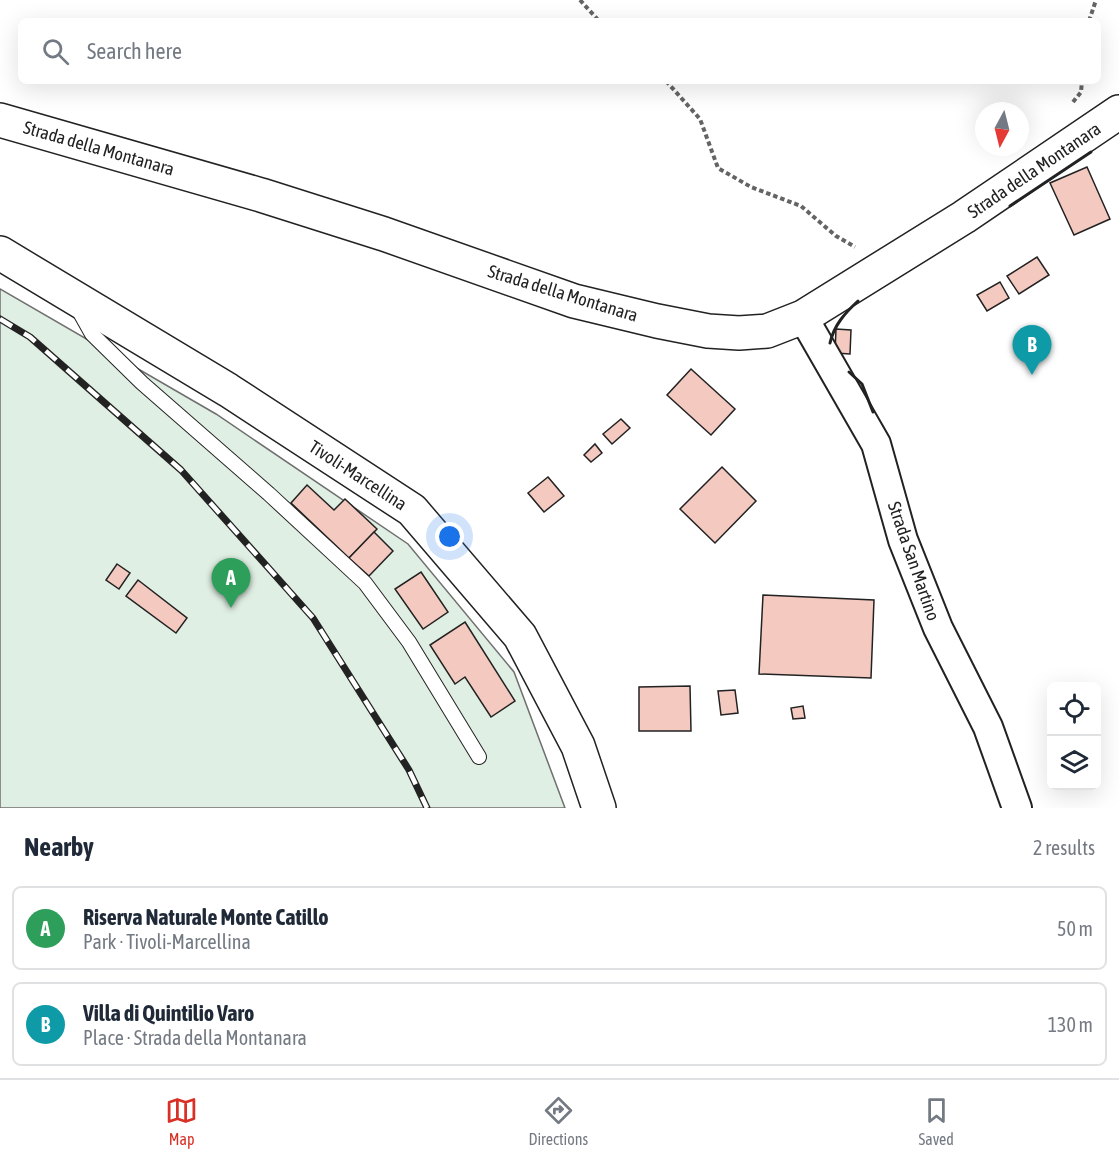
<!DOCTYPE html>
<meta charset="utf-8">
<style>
body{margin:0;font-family:"Asap Condensed",sans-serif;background:#f6f6f7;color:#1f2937}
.controls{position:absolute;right:18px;bottom:18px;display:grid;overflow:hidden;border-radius:9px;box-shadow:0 6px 24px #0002}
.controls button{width:54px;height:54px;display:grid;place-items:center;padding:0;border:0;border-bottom:2px solid #e0e1e3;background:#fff;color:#1f2937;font:30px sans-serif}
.compass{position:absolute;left:975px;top:102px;width:54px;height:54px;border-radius:50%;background:#fff;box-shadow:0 6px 24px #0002;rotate:187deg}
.you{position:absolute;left:450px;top:537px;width:21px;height:21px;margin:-15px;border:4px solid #fff;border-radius:50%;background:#1a73e8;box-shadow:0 0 0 9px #1a73e833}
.badge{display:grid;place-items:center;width:39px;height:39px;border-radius:50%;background:#d93025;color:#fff;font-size:20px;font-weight:700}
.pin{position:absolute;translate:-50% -50px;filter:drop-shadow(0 2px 3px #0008)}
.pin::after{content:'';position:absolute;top:32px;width:21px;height:18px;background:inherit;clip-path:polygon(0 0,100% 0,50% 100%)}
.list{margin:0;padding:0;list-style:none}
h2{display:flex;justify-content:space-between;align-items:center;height:78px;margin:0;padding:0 24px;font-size:26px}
h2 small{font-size:20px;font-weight:400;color:#747a83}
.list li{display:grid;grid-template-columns:39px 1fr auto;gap:18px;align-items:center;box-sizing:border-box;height:84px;margin:0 12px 12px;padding:0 12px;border:2px solid #e0e1e3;border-radius:9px}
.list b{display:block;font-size:22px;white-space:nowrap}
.list p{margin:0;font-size:20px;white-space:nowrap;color:#747a83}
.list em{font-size:20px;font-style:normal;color:#747a83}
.icon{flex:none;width:33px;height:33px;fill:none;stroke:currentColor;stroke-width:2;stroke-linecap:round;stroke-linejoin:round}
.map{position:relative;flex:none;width:1119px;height:808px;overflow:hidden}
.search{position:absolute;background:#fff;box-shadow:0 6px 24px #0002;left:18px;right:18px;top:18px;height:66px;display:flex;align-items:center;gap:15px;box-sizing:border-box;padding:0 21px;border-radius:9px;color:#747a83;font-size:22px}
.sheet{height:270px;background:#fff}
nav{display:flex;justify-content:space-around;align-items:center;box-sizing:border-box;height:84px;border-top:2px solid #e0e1e3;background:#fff;font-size:16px;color:#747a83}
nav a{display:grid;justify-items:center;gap:3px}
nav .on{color:#d93025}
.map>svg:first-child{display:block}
.green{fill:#e0efe3;stroke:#6f6f6f;stroke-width:1.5}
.building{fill:#f3c9c0;stroke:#222;stroke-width:1.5}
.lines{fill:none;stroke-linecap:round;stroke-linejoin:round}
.service-casing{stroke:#222;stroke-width:16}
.minor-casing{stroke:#222;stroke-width:32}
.tertiary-casing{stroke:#222;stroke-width:36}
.secondary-casing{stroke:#222;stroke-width:36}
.path{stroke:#646464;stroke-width:4;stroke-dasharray:4.5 3;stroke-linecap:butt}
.service{stroke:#fff;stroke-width:14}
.minor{stroke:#fff;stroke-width:28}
.tertiary{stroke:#fff;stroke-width:33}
.secondary{stroke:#fff;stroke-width:33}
.rail-casing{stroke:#222;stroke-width:7}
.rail{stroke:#fff;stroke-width:4.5;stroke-dasharray:14;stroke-linecap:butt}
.wall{stroke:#222;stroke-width:3}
.labels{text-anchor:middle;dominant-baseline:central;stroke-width:4.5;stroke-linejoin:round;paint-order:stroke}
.street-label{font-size:18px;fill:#222;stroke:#fff}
</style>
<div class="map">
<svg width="1119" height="808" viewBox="0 0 1119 808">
<rect width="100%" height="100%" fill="#fff"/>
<polygon class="green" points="0,289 216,414 408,544 514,672 565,808 0,808"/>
<g class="building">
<polygon points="1087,167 1110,219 1074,235 1050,183"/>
<polygon points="1037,257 1049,275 1019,294 1007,276"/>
<polygon points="1000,282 1009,298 987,311 977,295"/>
<polygon points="836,329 851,330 850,354 835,353"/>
<polygon points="691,369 735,409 711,435 667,395"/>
<polygon points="621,419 630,428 612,444 603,434"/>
<polygon points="595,444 602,453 591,462 584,455"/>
<polygon points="722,467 756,501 715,543 680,509"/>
<polygon points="548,477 564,496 544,512 528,493"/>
<polygon points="307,485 334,510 345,499 377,529 349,558 291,503"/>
<polygon points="374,532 393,551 369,576 349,558"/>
<polygon points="117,564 130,573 119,589 106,580"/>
<polygon points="421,572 448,612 423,629 395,589"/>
<polygon points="138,580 187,618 176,633 126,596"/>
<polygon points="763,595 874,600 871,678 759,674"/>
<polygon points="465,622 515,701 491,717 465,677 455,684 430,645"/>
<polygon points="690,686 691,731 639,731 639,687"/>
<polygon points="735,690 738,713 721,715 718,691"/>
<polygon points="803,706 805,718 793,719 791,708"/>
</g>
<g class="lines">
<g class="service-casing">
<polyline id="service" points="78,309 92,334 142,383 269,494 365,583 409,642 479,757"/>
</g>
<g class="minor-casing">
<polyline id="minor" points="803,317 876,444 903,540 938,628 988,727 1017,808"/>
</g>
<g class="tertiary-casing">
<polyline id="tertiary" points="0,120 261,195 384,234 574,301 657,321 708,331 739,333 767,331 803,317 964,217 1119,112"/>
</g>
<g class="secondary-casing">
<polyline id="secondary" points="0,253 228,390 412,510 520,636 578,746 599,808"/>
</g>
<g class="path">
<polyline points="580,0 599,21"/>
<polyline points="1089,21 1096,0"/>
<polyline points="666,81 700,119 718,168 751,187 801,206 836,236 855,247"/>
<polyline points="1073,102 1081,92 1082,81"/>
</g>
<use href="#service" class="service"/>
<use href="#minor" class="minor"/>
<use href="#tertiary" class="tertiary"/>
<use href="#secondary" class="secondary"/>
<g class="rail-casing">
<polyline id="rail" points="0,319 30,337 181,470 313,618 409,770 427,808"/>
</g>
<use href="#rail" class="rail"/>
<g class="wall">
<polyline points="1010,206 1091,152"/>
<path d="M830 343C834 325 845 313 858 301"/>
<polyline points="849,372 862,384 873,412"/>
</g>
</g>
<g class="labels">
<g class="street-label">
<text transform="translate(99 148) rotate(16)">Strada della Montanara</text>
<text transform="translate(1034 170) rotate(-34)">Strada della Montanara</text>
<text transform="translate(563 293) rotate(17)">Strada della Montanara</text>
<text transform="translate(358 475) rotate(33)">Tivoli-Marcellina</text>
<text transform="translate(914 561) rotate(71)">Strada San Martino</text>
</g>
</g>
</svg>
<div class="controls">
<button><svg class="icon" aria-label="locate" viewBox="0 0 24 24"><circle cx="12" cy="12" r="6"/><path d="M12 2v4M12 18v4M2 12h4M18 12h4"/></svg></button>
<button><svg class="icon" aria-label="layers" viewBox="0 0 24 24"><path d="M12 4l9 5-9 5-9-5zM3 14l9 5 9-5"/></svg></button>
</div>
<svg class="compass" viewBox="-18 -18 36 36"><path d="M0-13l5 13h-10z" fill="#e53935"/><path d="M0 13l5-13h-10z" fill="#747a83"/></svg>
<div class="you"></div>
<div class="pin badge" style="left:231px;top:608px;background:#2e9e5b">A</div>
<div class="pin badge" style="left:1032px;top:375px;background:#0f9aa8">B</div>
<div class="search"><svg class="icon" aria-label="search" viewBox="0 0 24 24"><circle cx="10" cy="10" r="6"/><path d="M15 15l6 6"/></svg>Search here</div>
</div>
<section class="sheet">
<h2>Nearby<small>2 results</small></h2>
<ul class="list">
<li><span class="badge" style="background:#2e9e5b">A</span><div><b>Riserva Naturale Monte Catillo</b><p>Park · Tivoli-Marcellina</p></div><em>50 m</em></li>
<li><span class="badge" style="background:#0f9aa8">B</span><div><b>Villa di Quintilio Varo</b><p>Place · Strada della Montanara</p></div><em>130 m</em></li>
</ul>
</section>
<nav>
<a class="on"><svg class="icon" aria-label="map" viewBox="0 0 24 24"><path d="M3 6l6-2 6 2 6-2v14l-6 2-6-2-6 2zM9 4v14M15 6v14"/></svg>Map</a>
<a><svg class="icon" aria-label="directions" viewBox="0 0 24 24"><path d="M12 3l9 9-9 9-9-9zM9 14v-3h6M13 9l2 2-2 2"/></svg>Directions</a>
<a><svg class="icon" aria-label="saved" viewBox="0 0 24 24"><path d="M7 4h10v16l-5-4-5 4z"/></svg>Saved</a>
</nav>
